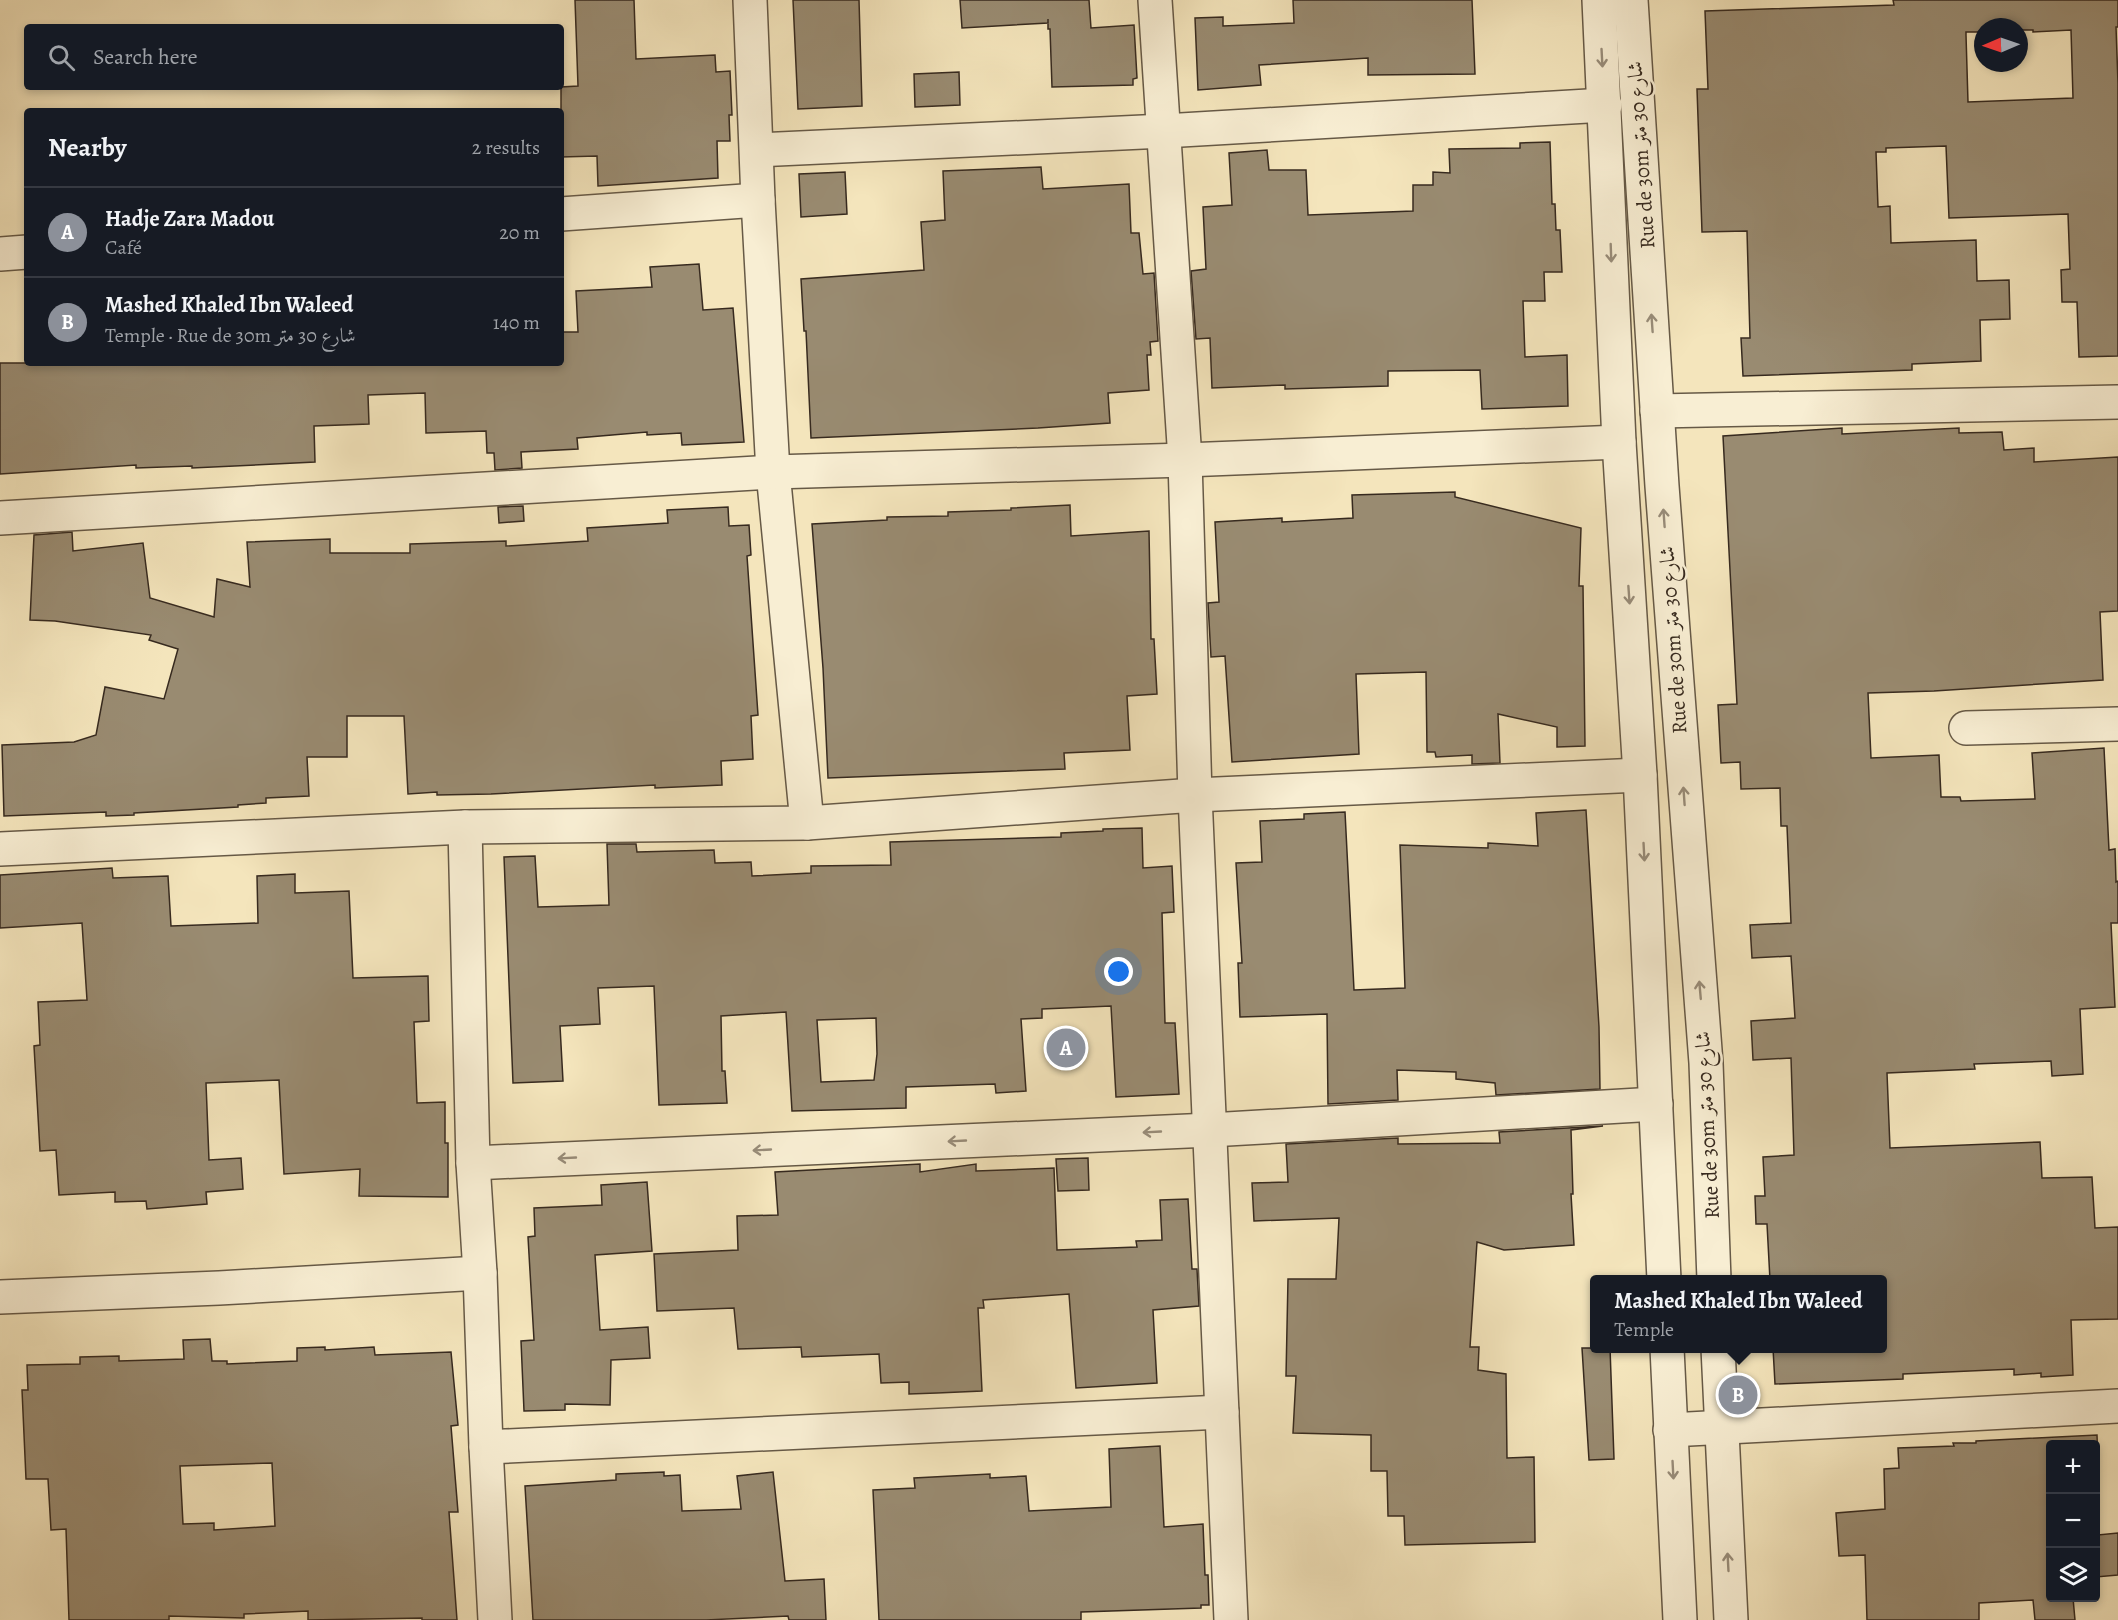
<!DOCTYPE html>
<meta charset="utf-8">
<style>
body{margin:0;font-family:Alegreya,Amiri,serif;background:#242831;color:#f1f3f6}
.controls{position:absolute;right:18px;bottom:18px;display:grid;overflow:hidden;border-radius:6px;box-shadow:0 3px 9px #0003}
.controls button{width:54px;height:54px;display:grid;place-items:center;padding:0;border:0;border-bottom:2px solid #363941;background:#171b24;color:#f1f3f6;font:30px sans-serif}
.compass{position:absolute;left:1974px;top:18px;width:54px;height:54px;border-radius:50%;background:#171b24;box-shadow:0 3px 9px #0003;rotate:268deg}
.you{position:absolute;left:1119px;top:972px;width:21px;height:21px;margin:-15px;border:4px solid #fff;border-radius:50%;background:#1a73e8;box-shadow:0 0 0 9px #1a73e833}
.badge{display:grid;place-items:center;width:39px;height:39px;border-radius:50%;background:#8c9099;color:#fff;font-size:20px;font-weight:700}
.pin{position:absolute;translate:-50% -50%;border:3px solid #fff;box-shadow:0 2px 6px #0006}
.popup{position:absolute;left:1590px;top:1275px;width:297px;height:78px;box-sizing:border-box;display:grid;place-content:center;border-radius:6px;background:#171b24;filter:drop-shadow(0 2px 4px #0005);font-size:20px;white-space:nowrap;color:#9ea1a6}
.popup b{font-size:22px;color:#f1f3f6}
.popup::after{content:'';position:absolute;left:50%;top:100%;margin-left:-12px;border:12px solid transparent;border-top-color:#171b24}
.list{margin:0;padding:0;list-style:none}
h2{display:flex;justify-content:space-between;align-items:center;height:78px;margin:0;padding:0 24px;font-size:26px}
h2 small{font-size:20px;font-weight:400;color:#9ea1a6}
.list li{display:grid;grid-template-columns:39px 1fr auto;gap:18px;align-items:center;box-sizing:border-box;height:90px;padding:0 24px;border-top:2px solid #363941}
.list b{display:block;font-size:22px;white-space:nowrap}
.list p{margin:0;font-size:20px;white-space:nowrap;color:#9ea1a6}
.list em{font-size:20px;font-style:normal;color:#9ea1a6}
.icon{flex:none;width:33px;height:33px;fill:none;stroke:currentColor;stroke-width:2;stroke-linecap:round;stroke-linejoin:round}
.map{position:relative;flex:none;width:2118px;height:1620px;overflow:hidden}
.search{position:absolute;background:#171b24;box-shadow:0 3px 9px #0003;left:24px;top:24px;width:540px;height:66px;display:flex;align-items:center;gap:15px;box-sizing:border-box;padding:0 21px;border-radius:6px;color:#9ea1a6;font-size:22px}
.panel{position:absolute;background:#171b24;box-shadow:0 3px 9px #0003;left:24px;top:108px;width:540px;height:258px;border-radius:6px}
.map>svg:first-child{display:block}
.building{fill:#998b71;stroke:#372a1f;stroke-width:1.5;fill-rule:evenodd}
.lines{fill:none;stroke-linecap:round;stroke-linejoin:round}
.minor-casing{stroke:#665946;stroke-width:36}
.minor{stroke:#f8eed3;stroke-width:33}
.oneway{stroke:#988c79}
.labels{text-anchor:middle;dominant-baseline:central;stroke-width:5;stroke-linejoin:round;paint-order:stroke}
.street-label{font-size:21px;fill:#372a1f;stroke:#f8eed3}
</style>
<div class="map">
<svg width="2118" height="1620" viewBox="0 0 2118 1620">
<rect width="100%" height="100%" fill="#f4e5bc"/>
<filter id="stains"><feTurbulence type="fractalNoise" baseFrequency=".00333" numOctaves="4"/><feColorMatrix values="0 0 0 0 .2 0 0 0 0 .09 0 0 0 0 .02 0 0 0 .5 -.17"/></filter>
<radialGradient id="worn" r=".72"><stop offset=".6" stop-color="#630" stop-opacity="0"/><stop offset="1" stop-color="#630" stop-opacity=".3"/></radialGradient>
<g class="building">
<polygon points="575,0 634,0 636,59 715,55 716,72 730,71 732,115 729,115 730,141 717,141 718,178 598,186 597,156 561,157 561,87 578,86"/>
<polygon points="793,0 859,0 862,106 798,109"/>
<polygon points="960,0 1089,0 1091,28 1134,25 1137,78 1133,79 1133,85 1052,87 1050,29 1048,29 1048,19 1048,23 962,28"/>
<polygon points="1293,0 1472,0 1475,74 1368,75 1368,58 1259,65 1261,85 1198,90 1195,18 1223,17 1223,26 1294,23"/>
<path d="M1893 0H2118V27H2116L2118 83V356L2079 357 2077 302H2062L2061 270 2070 269 2068 214 1949 218 1946 146 1886 148V152H1876L1878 207 1890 206 1891 243 1976 240 1977 281 2009 280 2010 319 1980 320 1981 361 1912 364V370L1743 376 1741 338H1750L1747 231 1702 232 1697 89H1708L1705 11 1894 5ZM1983 27H2019V30H2033V32L2071 30 2073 98 1968 102 1966 35V32H1983Z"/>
<polygon points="959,72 960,105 915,107 914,74"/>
<polygon points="1550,142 1552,204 1555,204 1556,230 1560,230 1562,272 1544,272 1545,301 1523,301 1525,357 1567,355 1568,406 1482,409 1480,370 1388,371 1388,386 1285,389 1285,385 1212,388 1210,338 1196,339 1191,271 1206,269 1203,207 1232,205 1229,153 1267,150 1269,170 1306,170 1308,215 1413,211 1413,185 1433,185 1433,172 1450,173 1449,149 1520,148 1520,143"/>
<polygon points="1041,167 1043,189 1129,184 1131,233 1139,233 1143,274 1154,273 1158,341 1150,342 1151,355 1147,355 1149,390 1108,393 1110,423 1038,428 811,438 806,331 804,331 801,279 924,270 921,222 945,220 943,171"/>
<polygon points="845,172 847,214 801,217 799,174"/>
<polygon points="699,264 703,310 733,308 744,442 682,445 681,433 647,435 647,432 577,438 578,449 521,452 522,468 495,470 494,453 487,453 486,431 426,433 425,393 368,395 369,424 314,426 315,462 192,468 192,466 136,468 136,465 0,474 0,363 561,363 561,332 578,332 576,291 652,287 650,267"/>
<polygon points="1842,428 1842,434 1959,428 1959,433 2002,432 2004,450 2034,448 2034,462 2118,457 2118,611 2100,612 2103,680 1934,691 1868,693 1871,758 1939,755 1941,797 1960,797 1961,801 2035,799 2032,753 2104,748 2109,850 2115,849 2116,882 2118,881 2118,923 2111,923 2115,1007 2080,1009 2083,1074 2052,1076 2051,1061 1974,1064 1975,1069 1887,1073 1890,1148 2040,1142 2042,1178 2092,1177 2095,1228 2118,1227 2118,1319 2071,1320 2073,1375 2041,1377 2041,1373 2014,1375 2014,1369 1903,1374 1903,1379 1775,1384 1773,1348 1882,1348 1882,1280 1770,1280 1767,1224 1756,1224 1755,1196 1765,1196 1763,1157 1794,1155 1791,1058 1753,1060 1751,1021 1795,1018 1791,956 1752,958 1750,925 1791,923 1787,826 1781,826 1780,788 1741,789 1740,762 1721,763 1718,705 1737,704 1723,436"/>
<polygon points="1455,492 1455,497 1581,528 1579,586 1583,586 1585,746 1557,747 1557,727 1498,714 1500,763 1472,764 1472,755 1436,757 1435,752 1427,752 1426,672 1356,674 1359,754 1232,762 1225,656 1211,657 1208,603 1219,602 1215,522 1282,518 1282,522 1353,518 1352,495"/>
<polygon points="1070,505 1071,536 1149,531 1151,639 1154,639 1157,694 1127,696 1130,750 1064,753 1065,769 828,778 823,668 812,524 887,520 887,517 948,516 948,512 1011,510 1011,508"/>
<polygon points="523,506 524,521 499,523 498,507"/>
<polygon points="728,507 729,526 749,525 751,555 747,556 758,715 751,716 753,759 721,761 722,785 655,788 655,785 491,794 437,795 437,792 408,794 404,716 347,716 347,757 307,757 309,796 266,798 266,803 238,805 238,807 134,813 134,815 106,816 106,812 4,816 2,745 74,742 96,735 105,687 164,699 178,649 149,640 151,635 55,621 30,620 34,535 72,532 73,551 143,543 150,598 214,617 217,579 250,587 247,542 330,539 330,553 410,553 410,544 506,541 506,546 588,541 587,528 668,523 667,510"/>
<polygon points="1586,810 1599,1027 1600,1089 1496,1095 1495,1083 1456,1079 1456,1072 1397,1070 1398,1100 1328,1104 1327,1014 1240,1017 1238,963 1242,963 1236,863 1262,862 1260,821 1304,819 1304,814 1345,812 1354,990 1405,988 1400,845 1488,848 1488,843 1538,846 1536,813"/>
<path d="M1142 828 1143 868 1172 866 1174 912 1162 913 1165 1023H1175L1179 1094 1116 1097 1111 1006 1042 1009V1018L1021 1019 1026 1091 996 1093 995 1084 906 1087V1108L792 1111 786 1012 721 1016 722 1071H725L727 1103 659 1105 654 986 598 988 600 1024 560 1026 563 1081 513 1083 504 857 535 856 538 907 609 905 607 844H636L637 852 714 850 715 863 751 862 752 876 811 873V866L891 865 890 842 1061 837V833L1103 831V829ZM876 1018 877 1054 874 1080 821 1082 817 1020Z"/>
<polygon points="112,868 113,878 168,876 171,926 258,923 257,876 295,874 295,893 349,891 353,978 428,976 429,1021 414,1022 417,1103 445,1102 445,1143 448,1143 448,1197 359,1196 360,1169 284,1174 279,1080 206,1083 209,1160 241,1158 243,1189 206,1192 207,1204 147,1209 146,1201 115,1202 115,1192 59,1195 56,1150 40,1151 34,1046 40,1045 38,1002 87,1000 82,923 0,928 0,875"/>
<polygon points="1603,1126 1571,1130 1573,1194 1571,1194 1574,1245 1504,1250 1477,1242 1470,1347 1479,1347 1478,1370 1506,1374 1507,1458 1534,1457 1535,1542 1405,1545 1404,1516 1388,1516 1387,1471 1371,1471 1371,1435 1293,1433 1296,1376 1286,1376 1288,1279 1336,1279 1339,1218 1254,1221 1252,1183 1288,1182 1286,1144 1398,1138 1398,1144 1500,1143 1499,1132"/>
<polygon points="1088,1158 1089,1190 1058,1191 1056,1159"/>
<polygon points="920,1164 920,1172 976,1164 976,1171 1054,1168 1057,1250 1137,1247 1136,1241 1162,1240 1160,1200 1188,1199 1192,1269 1197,1269 1199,1306 1153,1310 1157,1383 1076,1388 1069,1294 983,1300 984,1308 978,1308 982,1391 937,1393 909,1394 909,1382 881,1383 879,1354 802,1357 801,1347 738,1349 734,1308 657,1311 654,1254 738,1250 737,1216 778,1215 775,1172"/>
<polygon points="647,1182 652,1251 595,1255 600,1330 648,1327 650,1358 611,1360 610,1405 565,1404 565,1410 524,1411 521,1341 534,1340 528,1237 535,1236 534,1208 602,1205 601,1185"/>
<path d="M210 1339 212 1361H227V1364L297 1361V1348L325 1347V1350L374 1347 375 1355 451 1352 458 1425 451 1426 458 1512H449L457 1620H422V1618L308 1620V1611L244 1614V1618L169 1616V1620H69L66 1529 51 1530 48 1479H26L22 1390H28L27 1365 80 1364V1357L119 1356V1361L184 1359 183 1340ZM272 1463 275 1526 214 1530V1523L183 1524 180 1466Z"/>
<polygon points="1582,1348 1610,1348 1614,1459 1589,1460"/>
<polygon points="2097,1435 2098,1463 2096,1463 2098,1535 2118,1533 2118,1575 2096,1577 2096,1444 2050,1444 2050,1598 2073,1598 2075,1620 2035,1620 2033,1600 1979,1603 1979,1620 1867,1620 1865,1555 1839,1556 1836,1513 1885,1509 1884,1469 1899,1468 1898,1448 1954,1446 1953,1443 1976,1443 1976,1441"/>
<polygon points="1160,1446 1164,1527 1203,1524 1205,1575 1208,1575 1209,1605 1201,1605 1201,1608 1081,1612 1081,1620 879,1620 873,1490 915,1488 914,1478 990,1474 990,1478 1026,1476 1029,1511 1111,1507 1109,1449"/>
<polygon points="664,1472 664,1476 680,1475 682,1511 741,1509 737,1476 773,1472 785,1581 824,1579 826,1620 789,1620 788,1616 706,1620 533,1620 525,1486 616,1480 616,1474"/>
</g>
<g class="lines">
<g class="minor-casing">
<g id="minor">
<polyline points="750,0 758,200 773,472 807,823"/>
<polyline points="1155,0 1185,460 1195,795 1231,1620"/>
<polyline points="1599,0 1619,442 1640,775 1664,1280"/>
<polyline points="1631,0 1662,486 1706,1063 1714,1280"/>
<polyline points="757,150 1164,131 1605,105"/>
<polyline points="561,214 758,200"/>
<polyline points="0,254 27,252"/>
<polyline points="1657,411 2118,402"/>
<polyline points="0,518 773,472 1185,460 1619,442"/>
<polyline points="1966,728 2118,724"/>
<polyline points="465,827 473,1163 480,1273 486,1447 495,1620"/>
<polyline points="0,849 465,827 807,823 1195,795 1640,775"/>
<polyline points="473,1163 1210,1130 1656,1104"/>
<polyline points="0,1297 219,1288 480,1273"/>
<polyline points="1667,1348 1680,1620"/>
<polyline points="1718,1348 1731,1620"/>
<polyline points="1670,1430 2118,1406"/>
<polyline points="486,1447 1222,1412"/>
</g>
</g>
<use href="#minor" class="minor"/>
</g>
<defs><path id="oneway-shaft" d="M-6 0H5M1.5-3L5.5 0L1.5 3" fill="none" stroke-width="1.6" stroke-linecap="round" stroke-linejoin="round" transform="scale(1.5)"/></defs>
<g class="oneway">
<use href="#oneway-shaft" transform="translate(1602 58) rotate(87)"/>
<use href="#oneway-shaft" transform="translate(1611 253) rotate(88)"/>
<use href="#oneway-shaft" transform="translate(1652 323) rotate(-94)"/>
<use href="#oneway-shaft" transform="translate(1664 518) rotate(-94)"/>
<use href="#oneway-shaft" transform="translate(1629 595) rotate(86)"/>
<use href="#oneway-shaft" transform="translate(1684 796) rotate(-94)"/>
<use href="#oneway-shaft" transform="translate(1644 852) rotate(87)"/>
<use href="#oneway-shaft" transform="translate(1700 990) rotate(-95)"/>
<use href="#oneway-shaft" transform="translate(1152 1132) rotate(177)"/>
<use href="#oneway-shaft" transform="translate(957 1141) rotate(177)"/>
<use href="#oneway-shaft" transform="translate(762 1150) rotate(177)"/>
<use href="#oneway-shaft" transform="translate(567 1158) rotate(177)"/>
<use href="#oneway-shaft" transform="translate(1673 1470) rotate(87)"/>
<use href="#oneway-shaft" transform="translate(1728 1562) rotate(-93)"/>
</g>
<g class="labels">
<g class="street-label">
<text transform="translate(1641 155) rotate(-94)">Rue de 30m شارع 30 متر</text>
<text transform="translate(1673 640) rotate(-94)">Rue de 30m شارع 30 متر</text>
<text transform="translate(1707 1125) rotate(-93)">Rue de 30m شارع 30 متر</text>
</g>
</g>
<rect width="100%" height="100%" filter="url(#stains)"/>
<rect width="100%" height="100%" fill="url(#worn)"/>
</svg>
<div class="controls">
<button>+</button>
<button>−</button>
<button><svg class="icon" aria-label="layers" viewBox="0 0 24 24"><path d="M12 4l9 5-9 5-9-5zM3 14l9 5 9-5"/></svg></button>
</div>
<svg class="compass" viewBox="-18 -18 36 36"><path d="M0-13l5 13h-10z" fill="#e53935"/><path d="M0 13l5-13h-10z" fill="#9ea1a6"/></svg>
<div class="you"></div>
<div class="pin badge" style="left:1066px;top:1048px">A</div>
<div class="pin badge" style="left:1738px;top:1395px">B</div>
<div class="popup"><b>Mashed Khaled Ibn Waleed</b>Temple</div>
<div class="search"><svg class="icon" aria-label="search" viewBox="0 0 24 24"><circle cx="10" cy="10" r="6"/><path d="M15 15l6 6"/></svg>Search here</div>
<section class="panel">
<h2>Nearby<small>2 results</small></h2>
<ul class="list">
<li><span class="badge">A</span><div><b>Hadje Zara Madou</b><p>Café</p></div><em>20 m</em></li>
<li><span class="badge">B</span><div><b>Mashed Khaled Ibn Waleed</b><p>Temple · Rue de 30m شارع 30 متر</p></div><em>140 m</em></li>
</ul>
</section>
</div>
